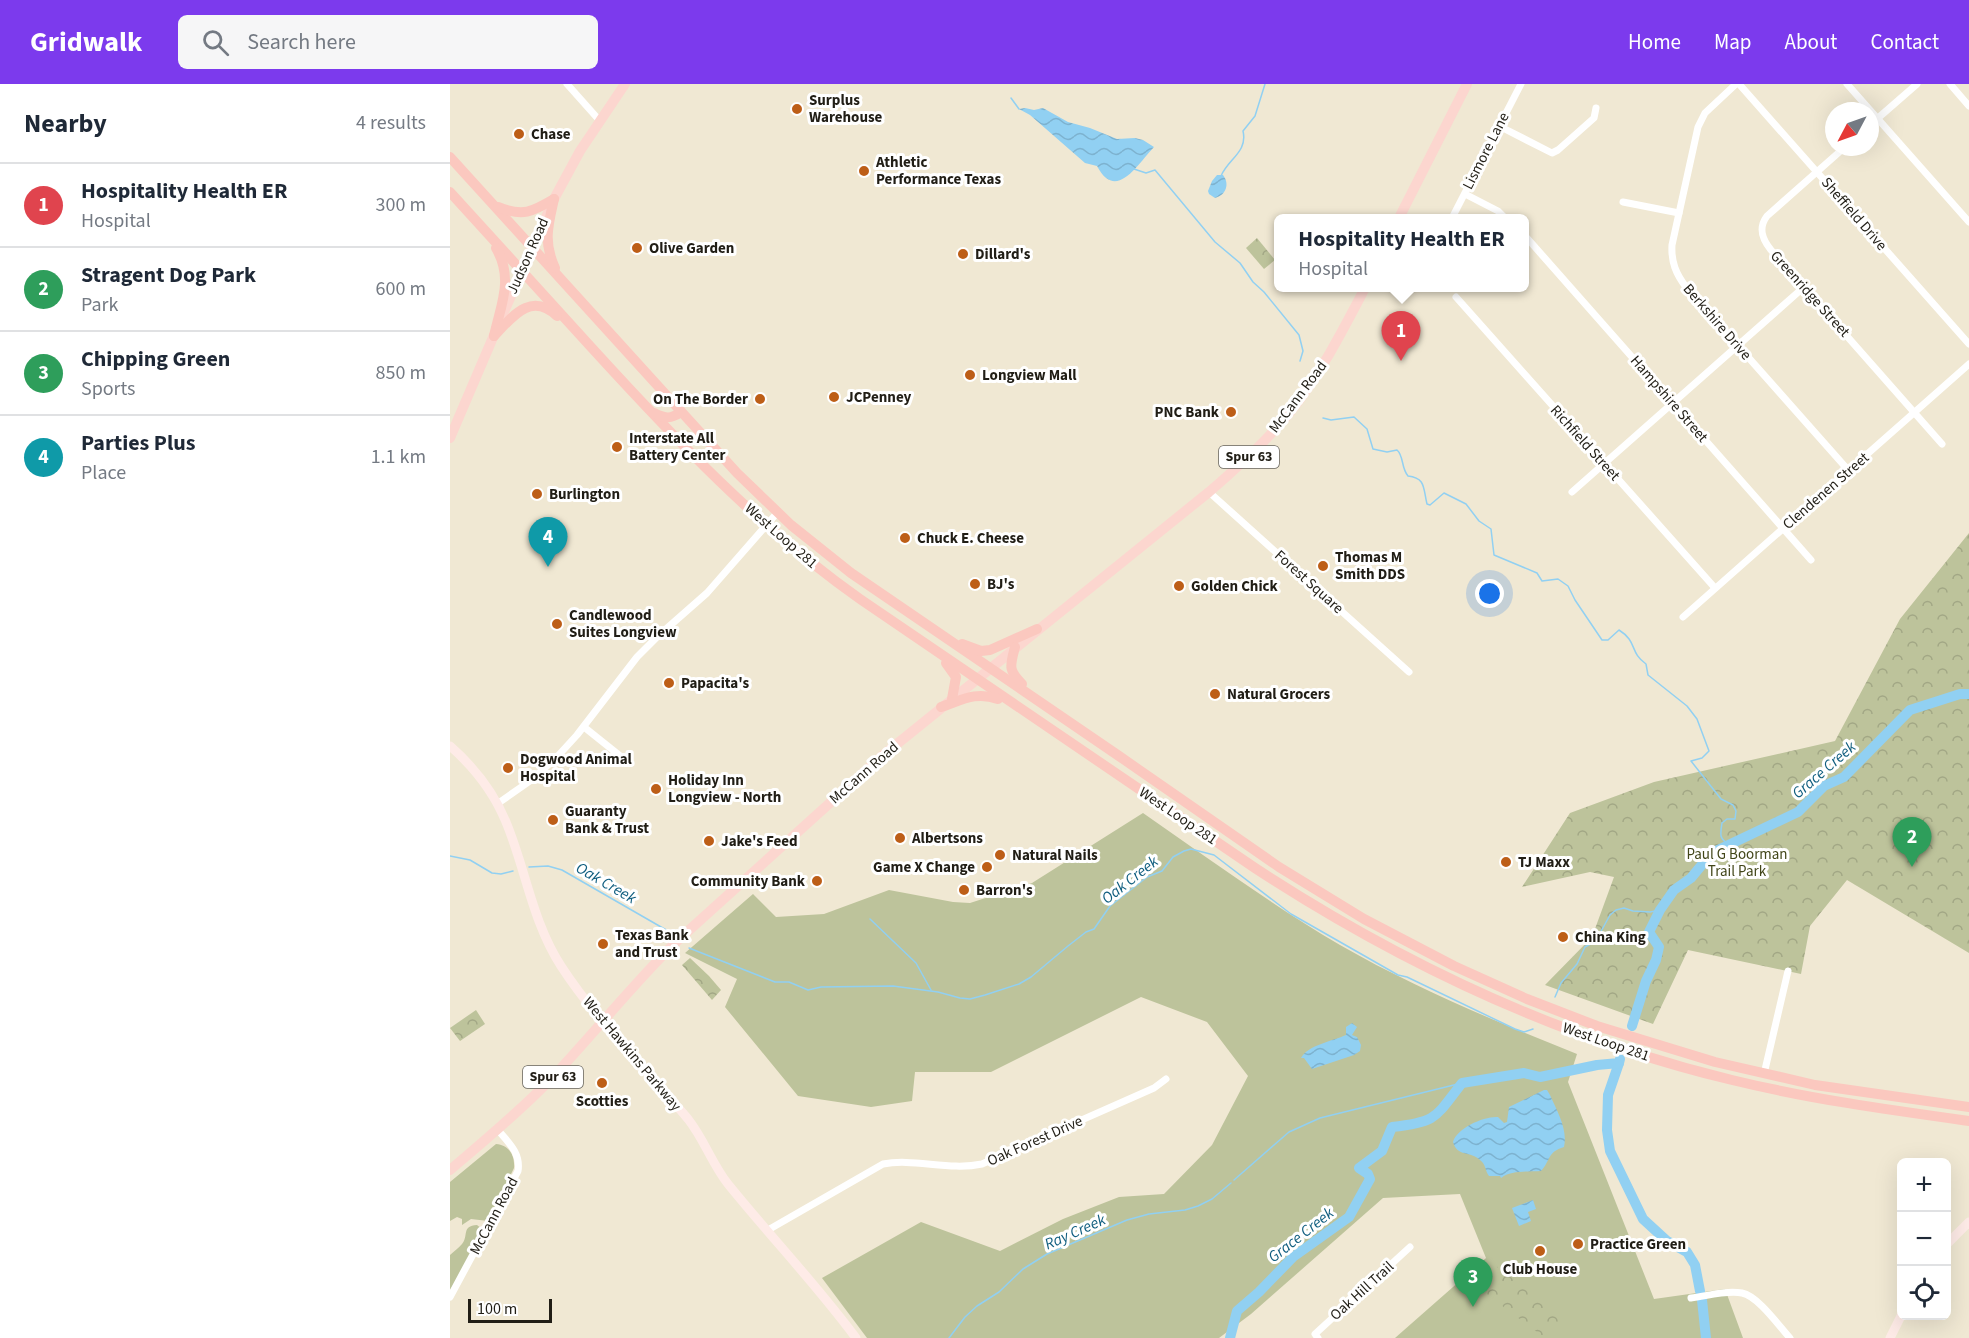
<!DOCTYPE html>
<meta charset="utf-8">
<style>
body{margin:0;font-family:"Source Sans 3",sans-serif;background:#f6f6f7;color:#1f2937}
.controls{position:absolute;right:18px;bottom:18px;display:grid;overflow:hidden;border-radius:9px;box-shadow:0 6px 24px #0002}
.controls button{width:54px;height:54px;display:grid;place-items:center;padding:0;border:0;border-bottom:2px solid #e0e1e3;background:#fff;color:#1f2937;font:30px sans-serif}
.compass{position:absolute;left:1375px;top:18px;width:54px;height:54px;border-radius:50%;background:#fff;box-shadow:0 6px 24px #0002;rotate:229deg}
.scale{position:absolute;left:18px;bottom:15px;width:84px;box-sizing:border-box;padding-left:6px;border:3px solid #211e16;border-top:0;font-size:16px;line-height:21px;white-space:nowrap;color:#211e16;-webkit-text-stroke:4px #fff;paint-order:stroke}
.you{position:absolute;left:1040px;top:510px;width:21px;height:21px;margin:-15px;border:4px solid #fff;border-radius:50%;background:#1a73e8;box-shadow:0 0 0 9px #1a73e833}
.badge{display:grid;place-items:center;width:39px;height:39px;border-radius:50%;background:#7c3aed;color:#fff;font-size:20px;font-weight:700}
.pin{position:absolute;translate:-50% -50px;filter:drop-shadow(0 2px 3px #0008)}
.pin::after{content:'';position:absolute;top:32px;width:21px;height:18px;background:inherit;clip-path:polygon(0 0,100% 0,50% 100%)}
.popup{position:absolute;left:824px;top:130px;width:255px;height:78px;box-sizing:border-box;display:grid;place-content:center;border-radius:9px;background:#fff;filter:drop-shadow(0 2px 4px #0005);font-size:20px;white-space:nowrap;color:#747a83}
.popup b{font-size:22px;color:#1f2937}
.popup::after{content:'';position:absolute;left:50%;top:100%;margin-left:-12px;border:12px solid transparent;border-top-color:#fff}
.list{margin:0;padding:0;list-style:none}
h2{display:flex;justify-content:space-between;align-items:center;height:78px;margin:0;padding:0 24px;font-size:26px}
h2 small{font-size:20px;font-weight:400;color:#747a83}
.list li{display:grid;grid-template-columns:39px 1fr auto;gap:18px;align-items:center;box-sizing:border-box;height:84px;padding:0 24px;border-top:2px solid #e0e1e3}
.list b{display:block;font-size:22px;white-space:nowrap}
.list p{margin:0;font-size:20px;white-space:nowrap;color:#747a83}
.list em{font-size:20px;font-style:normal;color:#747a83}
.icon{flex:none;width:33px;height:33px;fill:none;stroke:currentColor;stroke-width:2;stroke-linecap:round;stroke-linejoin:round}
.map{position:relative;flex:none;width:1519px;height:1254px;overflow:hidden}
header{display:flex;align-items:center;gap:36px;box-sizing:border-box;height:84px;padding:0 30px;background:#7c3aed;color:#fff}
header strong{font-size:28px}
nav{display:flex;gap:33px;margin-inline-start:auto;font-size:21px}
.search{width:420px;height:54px;background:#f6f6f7;display:flex;align-items:center;gap:15px;box-sizing:border-box;padding:0 21px;border-radius:9px;color:#747a83;font-size:22px}
main{display:flex}
aside{flex:1;background:#fff}
.map>svg:first-child{display:block}
.grass{fill:#bdc39b}
.park{fill:url(#park-crowns)}
.water{fill:url(#water-waves)}
.lines{fill:none;stroke-linecap:round;stroke-linejoin:round}
.stream{stroke:#91d0f2;stroke-width:1.5}
.river{stroke:#91d0f2;stroke-width:10}
.minor{stroke:#fff;stroke-width:7}
.secondary{stroke:#feebe7;stroke-width:9}
.primary{stroke:#fcd6cf;stroke-width:10}
.trunk{stroke:#fbc8bf;stroke-width:10}
.poi-dot{fill:#bd5e17;stroke:#fff;stroke-width:2}
.labels{text-anchor:middle;dominant-baseline:central;stroke-width:6;stroke-linejoin:round;paint-order:stroke}
.shield{fill:#fff;stroke:#64625c;stroke-width:1.5}
.shield-label{font-size:14px;font-weight:bold;fill:#211e16}
.poi-label{font-size:15px;font-weight:bold;fill:#211e16;stroke:#fff;text-anchor:start}
.street-label{font-size:15px;fill:#211e16;stroke:#fff}
.park-label{font-size:15px;fill:#424619;stroke:#fff}
.water-label{font-size:16px;font-style:italic;fill:#105e7f;stroke:#fff}
</style>
<header>
<strong>Gridwalk</strong>
<div class="search"><svg class="icon" aria-label="search" viewBox="0 0 24 24"><circle cx="10" cy="10" r="6"/><path d="M15 15l6 6"/></svg>Search here</div>
<nav><a>Home</a><a>Map</a><a>About</a><a>Contact</a></nav>
</header>
<main>
<aside>
<h2>Nearby<small>4 results</small></h2>
<ul class="list">
<li><span class="badge" style="background:#e0444e">1</span><div><b>Hospitality Health ER</b><p>Hospital</p></div><em>300 m</em></li>
<li><span class="badge" style="background:#2e9e5b">2</span><div><b>Stragent Dog Park</b><p>Park</p></div><em>600 m</em></li>
<li><span class="badge" style="background:#2e9e5b">3</span><div><b>Chipping Green</b><p>Sports</p></div><em>850 m</em></li>
<li><span class="badge" style="background:#0f9aa8">4</span><div><b>Parties Plus</b><p>Place</p></div><em>1.1 km</em></li>
</ul>
</aside>
<div class="map">
<svg width="1519" height="1254" viewBox="0 0 1519 1254">
<defs>
<pattern id="park-crowns" width="20" height="18" patternUnits="userSpaceOnUse" patternTransform="scale(1.5)"><rect width="20" height="18" fill="#bdc39b"/><path d="M2 6a3 3 0 1 1 6 0M12 15a3 3 0 1 1 6 0" fill="none" stroke="#a2a785"/></pattern>
<pattern id="water-waves" width="16" height="10" patternUnits="userSpaceOnUse" patternTransform="scale(1.5)"><rect width="16" height="10" fill="#91d0f2"/><path d="M0 5q4-4 8 0t8 0" fill="none" stroke="#7db2cf"/></pattern>
</defs>
<rect width="100%" height="100%" fill="#f0e8d3"/>
<g class="grass">
<path d="M693 729C758 774 822 821 890 861 965 904 1047 938 1127 970L1118 998 1204 1215 1275 1205 1293 1254H945L1036 1174 1010 1110 933 1114 801 1230 769 1254H417L372 1194 471 1138 550 1167 613 1135 669 1113 714 1110 762 1061 798 992 757 938 691 913 541 988H465L462 1017 421 1023 348 1012 275 923 287 895 235 869 303 810 326 833 374 830 439 806 503 818 520 819 582 799Z"/>
<path d="M46 1060C59 1061 65 1071 64 1084L38 1137 21 1135 12 1141V1135L7 1133 0 1137V1098Z"/>
<path d="M27 1141 32 1145V1149L0 1207V1171C4 1167 9 1164 12 1160 19 1152 11 1142 27 1141Z"/>
</g>
<g class="park">
<polygon points="807,154 825,176 814,185 796,164"/>
<polygon points="1519,449 1519,869 1397,796 1360,842 1351,890 1238,866 1203,940 1095,901 1142,853 1164,793 1140,788 1072,803 1120,729 1204,698 1385,657 1450,535"/>
<polygon points="240,874 259,892 271,906 262,916 232,881"/>
<polygon points="26,926 35,940 10,957 0,944"/>
<polygon points="1049,1181 1119,1234 1104,1254 1095,1254 1031,1206"/>
</g>
<g class="water">
<path d="M575 24 584 26 593 24 618 38 640 44 667 55 685 54 693 56 704 63C687 81 666 118 647 82L635 79 580 31 569 25Z"/>
<path d="M767 91H773C780 100 776 111 765 114L759 110 758 107 762 97Z"/>
<path d="M902 939 907 943 902 951 907 953 911 961 910 967 904 971 862 985 854 974H851C858 961 883 957 896 951V943Z"/>
<path d="M1094 1006H1097L1100 1011C1107 1027 1118 1045 1114 1063 1097 1068 1101 1076 1091 1087 1078 1088 1061 1086 1051 1094L1050 1092H1039C1035 1087 1036 1080 1030 1076 1021 1067 1007 1073 1003 1058 1007 1044 1034 1032 1048 1033L1054 1039 1057 1038 1059 1023Z"/>
<polygon points="1083,1116 1086,1125 1078,1128 1081,1137 1069,1142 1062,1124"/>
</g>
<g class="lines">
<g class="stream">
<polyline points="561,14 569,25"/>
<polyline points="684,85 696,89 705,86 765,158 790,179 803,198 814,208 849,251 853,267 850,277"/>
<path d="M771 92C778 75 798 68 793 47L805 32 815 0"/>
<path d="M873 334 881 336 904 333 917 345 923 365 937 368 947 366C954 372 951 384 958 392 976 394 973 404 977 420L980 421 994 409 1016 420 1029 437 1041 445 1044 471 1087 489 1092 497 1108 495 1118 502 1125 516 1152 556H1158L1169 546C1188 558 1179 568 1196 580L1198 591 1237 622 1247 635 1259 667 1252 674 1241 677 1271 715 1283 721 1286 727 1285 735H1277L1272 739C1270 751 1269 755 1280 761"/>
<polyline points="0,772 20,776 42,789 51,790 63,787"/>
<polyline points="79,783 98,782 112,786 218,847"/>
<polyline points="420,835 466,879 481,906"/>
<polyline points="239,864 325,898 339,898 358,906 371,903 443,902 488,908 510,914 520,915 535,911 569,900 581,893 618,862 636,848 644,845 660,822 697,793 712,787 723,773 734,767 741,765 764,771 841,830 948,891 957,893 1065,945 1074,948 1083,945"/>
<polyline points="1105,913 1111,899 1127,880 1135,863 1142,859 1149,851 1160,831 1166,826 1174,824 1183,827 1200,828 1210,826"/>
<polyline points="784,1096 839,1048 870,1034 1012,999"/>
<polyline points="499,1254 515,1233 527,1222 549,1208 573,1185 597,1170 677,1136 699,1130 735,1126 748,1122 762,1115 781,1099"/>
</g>
<g class="river">
<polyline points="1182,942 1196,897 1206,876 1209,863 1199,848 1210,826 1224,806 1241,794 1255,777 1268,766 1348,728 1374,702 1394,693 1460,626 1510,610 1519,610"/>
<polyline points="1169,979 1158,1011 1157,1046 1160,1067 1193,1135 1217,1157 1237,1168 1245,1181 1250,1207"/>
<polyline points="1252,1216 1256,1254"/>
<path d="M780 1254 787 1227 809 1208 843 1173 899 1133 920 1095 918 1090 909 1084 932 1067 942 1043C987 1038 985 1034 1012 999L1074 989 1090 993 1147 981 1169 979 1170 975"/>
</g>
<g class="minor">
<polyline points="117,0 150,37"/>
<path d="M1286 0 1255 29 1248 43 1222 161C1221 178 1226 190 1236 203L1399 387"/>
<polyline points="1289,0 1519,260"/>
<polyline points="1397,0 1519,138"/>
<polyline points="1500,0 1519,22"/>
<polyline points="1420,41 1467,0"/>
<polyline points="1049,42 1102,69 1108,66 1144,34 1146,24"/>
<path d="M1395 63 1317 132C1308 144 1312 155 1321 166L1492 360"/>
<polyline points="1015,110 1048,127 1055,134"/>
<polyline points="1173,118 1229,129"/>
<polyline points="1002,134 1071,0"/>
<polyline points="1077,154 1361,476"/>
<polyline points="1006,213 1265,504"/>
<polyline points="759,408 959,588"/>
<polyline points="1122,408 1354,203"/>
<polyline points="1233,533 1519,280"/>
<polyline points="134,643 179,679"/>
<polyline points="47,720 80,697 106,674 127,651 187,573 207,553 257,509 327,429"/>
<polyline points="1314,990 1338,887"/>
<path d="M318 1146 433 1080C464 1074 499 1087 532 1080L704 1004 716 995"/>
<path d="M0 1213 68 1087C71 1069 58 1058 48 1046"/>
<path d="M1241 1214C1257 1212 1276 1206 1292 1209 1308 1212 1329 1242 1340 1254"/>
<polyline points="868,1254 865,1250 960,1163"/>
</g>
<g class="secondary">
<path d="M0 662C24 683 44 709 56 738 76 786 82 837 111 882 146 936 196 985 238 1035 254 1055 262 1080 278 1100 320 1152 366 1200 406 1254"/>
<polyline points="1496,1161 1519,1138"/>
<polyline points="1440,1254 1452,1230"/>
</g>
<g class="primary">
<polyline points="949,134 1017,0"/>
<polyline points="53,230 104,115 130,67 175,0"/>
<polyline points="0,354 47,244"/>
<path d="M0 1086C34 1057 68 1029 99 997 142 952 181 902 226 858L432 672 759 408C788 383 817 357 841 327 871 289 893 246 915 204"/>
</g>
<g class="trunk">
<polyline points="0,73 287,389 341,441 401,489 669,672 829,783 914,835 1004,882 1077,915 1147,942 1265,978 1365,1001 1519,1023"/>
<path d="M0 108C47 159 94 211 141 263 224 354 309 444 410 515L805 784C952 880 1111 955 1282 996 1360 1015 1440 1026 1519 1037"/>
<path d="M104 115C98 142 93 158 105 184"/>
<path d="M48 123C73 133 82 128 104 115"/>
<path d="M44 252C51 220 64 195 46 164"/>
<path d="M44 252C62 233 81 207 107 232"/>
<path d="M204 329C215 335 221 335 231 328"/>
<polyline points="512,560 531,567 540,566 587,545"/>
<path d="M565 563C560 582 558 586 572 600"/>
<polyline points="496,579 506,593 502,615"/>
<path d="M491 623C512 616 526 607 548 615"/>
</g>
</g>
<g class="poi-dot">
<circle cx="347" cy="25" r="6"/>
<circle cx="69" cy="50" r="6"/>
<circle cx="414" cy="87" r="6"/>
<circle cx="187" cy="164" r="6"/>
<circle cx="513" cy="170" r="6"/>
<circle cx="520" cy="291" r="6"/>
<circle cx="384" cy="313" r="6"/>
<circle cx="310" cy="315" r="6"/>
<circle cx="781" cy="328" r="6"/>
<circle cx="167" cy="363" r="6"/>
<circle cx="87" cy="410" r="6"/>
<circle cx="455" cy="454" r="6"/>
<circle cx="873" cy="482" r="6"/>
<circle cx="525" cy="500" r="6"/>
<circle cx="729" cy="502" r="6"/>
<circle cx="107" cy="540" r="6"/>
<circle cx="219" cy="599" r="6"/>
<circle cx="765" cy="610" r="6"/>
<circle cx="58" cy="684" r="6"/>
<circle cx="206" cy="705" r="6"/>
<circle cx="103" cy="736" r="6"/>
<circle cx="450" cy="754" r="6"/>
<circle cx="259" cy="757" r="6"/>
<circle cx="550" cy="771" r="6"/>
<circle cx="1056" cy="778" r="6"/>
<circle cx="537" cy="783" r="6"/>
<circle cx="367" cy="797" r="6"/>
<circle cx="514" cy="806" r="6"/>
<circle cx="1113" cy="853" r="6"/>
<circle cx="153" cy="860" r="6"/>
<circle cx="152" cy="999" r="6"/>
<circle cx="1128" cy="1160" r="6"/>
<circle cx="1090" cy="1167" r="6"/>
</g>
<g class="labels">
<g class="shield">
<rect x="769" y="362" width="60" height="22" rx="4.5"/>
<rect x="73" y="982" width="60" height="22" rx="4.5"/>
</g>
<g class="shield-label">
<text x="799" y="373">Spur 63</text>
<text x="103" y="993">Spur 63</text>
</g>
<g class="poi-label">
<text x="359" y="16">Surplus<tspan x="359" dy="17">Warehouse</tspan></text>
<text x="81" y="50">Chase</text>
<text x="426" y="78">Athletic<tspan x="426" dy="17">Performance Texas</tspan></text>
<text x="199" y="164">Olive Garden</text>
<text x="525" y="170">Dillard's</text>
<text x="532" y="291">Longview Mall</text>
<text x="396" y="313">JCPenney</text>
<text x="298" y="315" text-anchor="end">On The Border</text>
<text x="769" y="328" text-anchor="end">PNC Bank</text>
<text x="179" y="354">Interstate All<tspan x="179" dy="17">Battery Center</tspan></text>
<text x="99" y="410">Burlington</text>
<text x="467" y="454">Chuck E. Cheese</text>
<text x="885" y="473">Thomas M<tspan x="885" dy="17">Smith DDS</tspan></text>
<text x="537" y="500">BJ's</text>
<text x="741" y="502">Golden Chick</text>
<text x="119" y="531">Candlewood<tspan x="119" dy="17">Suites Longview</tspan></text>
<text x="231" y="599">Papacita's</text>
<text x="777" y="610">Natural Grocers</text>
<text x="70" y="675">Dogwood Animal<tspan x="70" dy="17">Hospital</tspan></text>
<text x="218" y="696">Holiday Inn<tspan x="218" dy="17">Longview - North</tspan></text>
<text x="115" y="727">Guaranty<tspan x="115" dy="17">Bank &amp; Trust</tspan></text>
<text x="462" y="754">Albertsons</text>
<text x="271" y="757">Jake's Feed</text>
<text x="562" y="771">Natural Nails</text>
<text x="1068" y="778">TJ Maxx</text>
<text x="525" y="783" text-anchor="end">Game X Change</text>
<text x="355" y="797" text-anchor="end">Community Bank</text>
<text x="526" y="806">Barron's</text>
<text x="165" y="851">Texas Bank<tspan x="165" dy="17">and Trust</tspan></text>
<text x="1125" y="853">China King</text>
<text x="152" y="1017" text-anchor="middle">Scotties</text>
<text x="1140" y="1160">Practice Green</text>
<text x="1090" y="1185" text-anchor="middle">Club House</text>
</g>
<g class="street-label">
<text transform="translate(1036 67) rotate(-63)">Lismore Lane</text>
<text transform="translate(1404 130) rotate(49)">Sheffield Drive</text>
<text transform="translate(78 172) rotate(-66)">Judson Road</text>
<text transform="translate(1360 210) rotate(48)">Greenridge Street</text>
<text transform="translate(1267 238) rotate(49)">Berkshire Drive</text>
<text transform="translate(848 313) rotate(-53)">McCann Road</text>
<text transform="translate(1219 315) rotate(49)">Hampshire Street</text>
<text transform="translate(1135 359) rotate(48)">Richfield Street</text>
<text transform="translate(1376 407) rotate(-41)">Clendenen Street</text>
<text transform="translate(331 452) rotate(41)">West Loop 281</text>
<text transform="translate(859 498) rotate(42)">Forest Square</text>
<text transform="translate(414 689) rotate(-41)">McCann Road</text>
<text transform="translate(728 732) rotate(34)">West Loop 281</text>
<text transform="translate(1156 958) rotate(19)">West Loop 281</text>
<text transform="translate(182 970) rotate(50)">West Hawkins Parkway</text>
<text transform="translate(585 1057) rotate(-24)">Oak Forest Drive</text>
<text transform="translate(44 1132) rotate(-62)">McCann Road</text>
<text transform="translate(912 1207) rotate(-42)">Oak Hill Trail</text>
</g>
<g class="park-label">
<text x="1287" y="770">Paul G Boorman<tspan x="1287" dy="17">Trail Park</tspan></text>
</g>
<g class="water-label">
<text transform="translate(1374 686) rotate(-41)">Grace Creek</text>
<text transform="translate(680 796) rotate(-38)">Oak Creek</text>
<text transform="translate(156 799) rotate(30)">Oak Creek</text>
<text transform="translate(625 1148) rotate(-24)">Ray Creek</text>
<text transform="translate(851 1151) rotate(-38)">Grace Creek</text>
</g>
</g>
</svg>
<div class="controls">
<button>+</button>
<button>−</button>
<button><svg class="icon" aria-label="locate" viewBox="0 0 24 24"><circle cx="12" cy="12" r="6"/><path d="M12 2v4M12 18v4M2 12h4M18 12h4"/></svg></button>
</div>
<svg class="compass" viewBox="-18 -18 36 36"><path d="M0-13l5 13h-10z" fill="#e53935"/><path d="M0 13l5-13h-10z" fill="#747a83"/></svg>
<div class="scale">100 m</div>
<div class="you"></div>
<div class="pin badge" style="left:951px;top:277px;background:#e0444e">1</div>
<div class="popup"><b>Hospitality Health ER</b>Hospital</div>
<div class="pin badge" style="left:1462px;top:783px;background:#2e9e5b">2</div>
<div class="pin badge" style="left:1023px;top:1223px;background:#2e9e5b">3</div>
<div class="pin badge" style="left:98px;top:483px;background:#0f9aa8">4</div>
</div>
</main>
